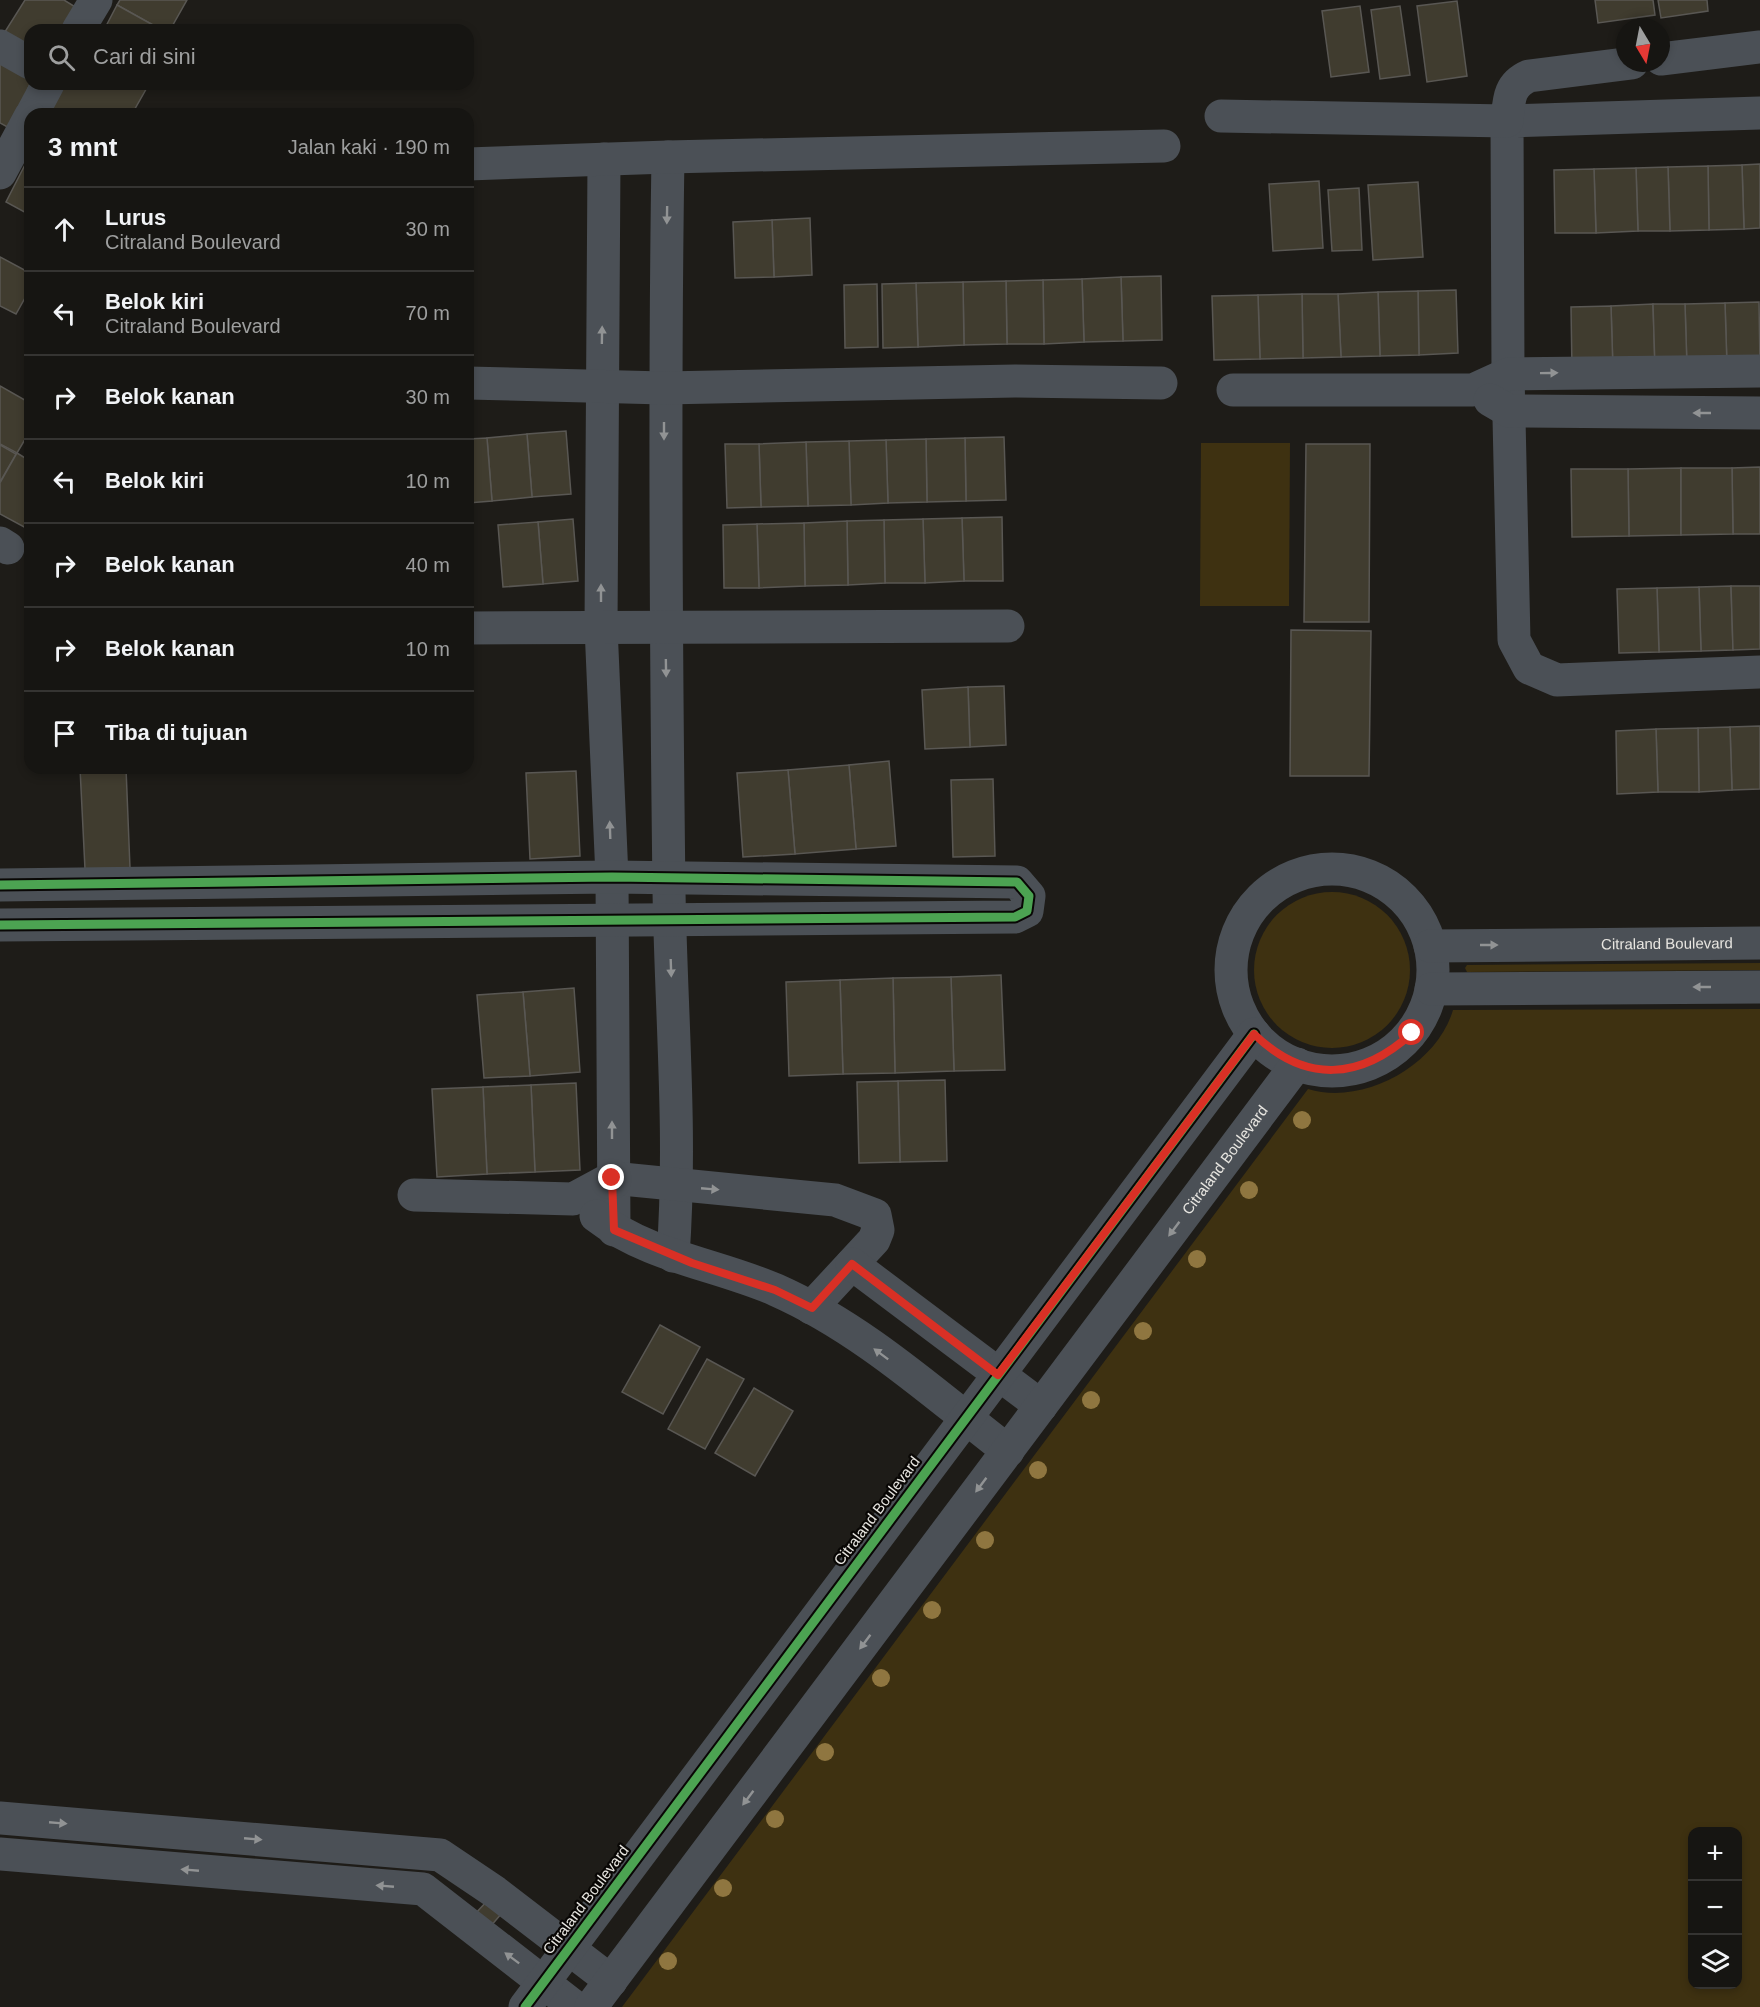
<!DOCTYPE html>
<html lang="id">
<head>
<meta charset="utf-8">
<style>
  :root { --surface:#161512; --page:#1f1e1b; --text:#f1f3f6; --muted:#9e9f9f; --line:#353432 }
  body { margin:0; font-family:Arial,sans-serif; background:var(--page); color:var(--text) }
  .controls { position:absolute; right:18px; bottom:18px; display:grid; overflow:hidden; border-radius:12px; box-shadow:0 3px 9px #0003 }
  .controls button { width:54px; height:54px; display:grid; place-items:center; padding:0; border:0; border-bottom:2px solid var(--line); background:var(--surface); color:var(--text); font:30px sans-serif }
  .compass { position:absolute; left:1616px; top:18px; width:54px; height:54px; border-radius:50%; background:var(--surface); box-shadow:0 3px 9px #0003; rotate:170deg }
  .stop { position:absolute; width:18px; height:18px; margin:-14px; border:4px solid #d93025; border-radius:50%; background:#fff }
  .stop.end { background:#d93025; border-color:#fff; box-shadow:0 2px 6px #0008 }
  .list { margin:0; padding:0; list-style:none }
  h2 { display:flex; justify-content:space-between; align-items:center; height:78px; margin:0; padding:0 24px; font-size:26px }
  h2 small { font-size:20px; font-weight:400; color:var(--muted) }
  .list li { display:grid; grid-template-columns:39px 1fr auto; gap:18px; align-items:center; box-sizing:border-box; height:84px; padding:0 24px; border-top:2px solid var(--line) }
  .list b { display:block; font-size:22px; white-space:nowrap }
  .list p { margin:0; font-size:20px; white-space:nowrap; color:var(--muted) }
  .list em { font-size:20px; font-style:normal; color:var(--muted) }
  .icon { flex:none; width:33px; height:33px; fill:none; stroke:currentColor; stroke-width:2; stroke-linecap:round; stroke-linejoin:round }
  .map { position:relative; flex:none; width:1760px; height:2007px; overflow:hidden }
  .search { position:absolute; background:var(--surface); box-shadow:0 3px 9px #0003; left:24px; top:24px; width:450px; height:66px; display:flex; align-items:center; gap:15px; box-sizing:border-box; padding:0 21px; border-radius:18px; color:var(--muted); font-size:22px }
  .panel { position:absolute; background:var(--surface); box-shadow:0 3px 9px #0003; left:24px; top:108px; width:450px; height:666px; border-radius:18px }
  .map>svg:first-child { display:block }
</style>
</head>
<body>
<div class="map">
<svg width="1760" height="2007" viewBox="0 0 1760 2007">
  <rect width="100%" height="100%" fill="#1e1c18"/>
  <!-- green -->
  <g fill="#3e3111" fill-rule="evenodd">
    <polygon points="1201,443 1290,443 1289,606 1200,606"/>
    <circle cx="1332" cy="970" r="78"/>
    <polygon points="1760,963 1760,970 1467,972 1465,968 1467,965"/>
    <path d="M1760 1009V2007H622L1308 1089C1364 1106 1437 1065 1453 1010ZM1692 1832H1738V1984H1692Z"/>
  </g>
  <!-- building -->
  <g fill="#403c2f" stroke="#595753" stroke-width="1.5">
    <polygon points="25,0 64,0 77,8 63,30 30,30 30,56 1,38"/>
    <polygon points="120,0 187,0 170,30 162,30 117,5"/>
    <polygon points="1595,0 1653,0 1655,15 1598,23"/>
    <polygon points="1658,0 1707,0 1708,11 1661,18"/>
    <polygon points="1457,1 1467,76 1427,82 1417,6"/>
    <polygon points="117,5 162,30 104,30"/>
    <polygon points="1360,6 1369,72 1331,77 1322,11"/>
    <polygon points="1400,6 1410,75 1380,79 1371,10"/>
    <polygon points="0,61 30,76 30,84 11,129 0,123"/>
    <polygon points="65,84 149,84 132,114 49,114"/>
    <polygon points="30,155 30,215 6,202"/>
    <polygon points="1760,164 1760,228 1744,229 1742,165"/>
    <polygon points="1742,165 1744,229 1709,230 1708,166"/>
    <polygon points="1708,166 1709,230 1670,231 1668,167"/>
    <polygon points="1668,167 1670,231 1638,231 1636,168"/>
    <polygon points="1636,168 1638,231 1596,233 1594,169"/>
    <polygon points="1594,169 1596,233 1555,233 1554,170"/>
    <polygon points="1319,181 1323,248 1273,251 1269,184"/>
    <polygon points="1418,182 1423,257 1373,260 1368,185"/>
    <polygon points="1359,188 1362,250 1332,251 1328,190"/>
    <polygon points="810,218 812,275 774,277 772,220"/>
    <polygon points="772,220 774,277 735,278 733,222"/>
    <polygon points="0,257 30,273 30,289 16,314 0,306"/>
    <polygon points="1161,276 1162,340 1123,341 1121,277"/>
    <polygon points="1121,277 1123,341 1084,342 1082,279"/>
    <polygon points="1082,279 1084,342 1044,344 1043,280"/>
    <polygon points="1043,280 1044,344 1007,344 1006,281"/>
    <polygon points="1006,281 1007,344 964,345 963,282"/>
    <polygon points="963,282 964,345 918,347 916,283"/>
    <polygon points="916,283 918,347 883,348 882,284"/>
    <polygon points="877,284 878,347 845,348 844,285"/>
    <polygon points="1456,290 1458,353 1419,355 1418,291"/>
    <polygon points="1418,291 1419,355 1380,356 1378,292"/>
    <polygon points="1378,292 1380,356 1341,357 1338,294"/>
    <polygon points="1302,294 1338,294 1341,357 1303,358"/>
    <polygon points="1302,294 1303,358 1260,359 1258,295"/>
    <polygon points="1258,295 1260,359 1214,360 1212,296"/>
    <polygon points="1759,302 1760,365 1727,366 1725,303"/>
    <polygon points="1725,303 1727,366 1687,367 1685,304"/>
    <polygon points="1653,304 1655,368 1613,370 1611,306"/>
    <polygon points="1653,304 1685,304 1687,367 1655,368"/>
    <polygon points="1611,306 1613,370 1572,370 1571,307"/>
    <polygon points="0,386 30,403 30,431 17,453 0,444"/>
    <polygon points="566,431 571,494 532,497 527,434"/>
    <polygon points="527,434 532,497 492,501 487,438"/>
    <polygon points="1004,437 1006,500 966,501 965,438"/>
    <polygon points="487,438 492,501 468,503 468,439"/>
    <polygon points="965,438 966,501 927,502 926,439"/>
    <polygon points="926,439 927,502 888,503 886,440"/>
    <polygon points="886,440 888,503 851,505 849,441"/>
    <polygon points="849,441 851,505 808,506 806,442"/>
    <polygon points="806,442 808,506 761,507 759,444"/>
    <polygon points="725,444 759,444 761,507 727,508"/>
    <polygon points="1306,444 1370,444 1369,622 1304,622"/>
    <polygon points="0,445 16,454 0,482"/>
    <polygon points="17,453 30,461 30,521 26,528 0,514 0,483"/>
    <polygon points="1760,467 1760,534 1733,534 1732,468"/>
    <polygon points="1681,468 1681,535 1629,536 1628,469"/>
    <polygon points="1681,468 1732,468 1733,534 1681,535"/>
    <polygon points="1571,469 1628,469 1629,536 1572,537"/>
    <polygon points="1002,517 1003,581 964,581 962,518"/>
    <polygon points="962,518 964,581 925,583 923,519"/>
    <polygon points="573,519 578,581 543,584 538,522"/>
    <polygon points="923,519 925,583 885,583 884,520"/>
    <polygon points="884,520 885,583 848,585 847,521"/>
    <polygon points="847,521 848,585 805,586 804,523"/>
    <polygon points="538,522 543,584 503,587 498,525"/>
    <polygon points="804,523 805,586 759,588 757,524"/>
    <polygon points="757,524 759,588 724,588 723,525"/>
    <polygon points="1731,586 1733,650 1701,651 1699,587"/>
    <polygon points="1731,586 1760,586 1760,649 1733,650"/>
    <polygon points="1699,587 1701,651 1659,652 1657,588"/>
    <polygon points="1657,588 1659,652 1619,653 1617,589"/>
    <polygon points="1291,630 1371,631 1369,776 1290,776"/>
    <polygon points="1004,686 1006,745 970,747 968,687"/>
    <polygon points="968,687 970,747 925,749 922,690"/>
    <polygon points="1760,726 1760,789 1732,790 1730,727"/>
    <polygon points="1730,727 1732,790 1699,792 1698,728"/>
    <polygon points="1698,728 1699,792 1658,792 1656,729"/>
    <polygon points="1656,729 1658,792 1617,794 1616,731"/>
    <polygon points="889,761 896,846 856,849 849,765"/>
    <polygon points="849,765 856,849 795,854 788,770"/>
    <polygon points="80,768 126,768 130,868 85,869"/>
    <polygon points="788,770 795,854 743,857 737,773"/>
    <polygon points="576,771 580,856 530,859 526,773"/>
    <polygon points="993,779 995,856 953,857 951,780"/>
    <polygon points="1001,975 1005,1070 954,1071 951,977"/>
    <polygon points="951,977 954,1071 895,1073 893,978"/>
    <polygon points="893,978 895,1073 843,1074 840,980"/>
    <polygon points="840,980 843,1074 789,1076 786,982"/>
    <polygon points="574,988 580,1072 530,1076 523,992"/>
    <polygon points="523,992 530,1076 484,1078 477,995"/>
    <polygon points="945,1080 947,1161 900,1162 898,1081"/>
    <polygon points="898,1081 900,1162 859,1163 857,1082"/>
    <polygon points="576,1083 580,1170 535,1172 531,1085"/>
    <polygon points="531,1085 535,1172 487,1174 483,1087"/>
    <polygon points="483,1087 487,1174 437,1177 432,1089"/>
    <polygon points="660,1325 700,1347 663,1414 622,1392"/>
    <polygon points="707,1359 744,1379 705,1449 668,1429"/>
    <polygon points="754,1388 793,1411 755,1476 715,1453"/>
    <polygon points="488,1900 502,1913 490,1927 475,1914"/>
  </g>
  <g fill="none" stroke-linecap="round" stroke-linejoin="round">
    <!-- minor -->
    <g stroke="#4b5056" stroke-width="33">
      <polyline points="78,30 96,0"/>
      <polyline points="0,46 30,63"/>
      <polyline points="1661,59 1760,47"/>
      <polyline points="1760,113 1507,121 1508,374 1514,640 1529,668 1557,680 1760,672"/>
      <polyline points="32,114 48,84"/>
      <path d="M1221 116 1507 121C1509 101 1508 85 1529 76L1632 63"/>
      <path d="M668 157C664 402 666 646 669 891 671 1013 682 1134 673 1256"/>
      <polyline points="604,159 601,627 612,877 614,1230"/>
      <polyline points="468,164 668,157 1164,146"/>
      <polyline points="0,173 30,117"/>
      <polyline points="468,383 664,388 1015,381 1161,383"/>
      <polyline points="1233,390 1473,390 1508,374 1760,371"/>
      <polyline points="1490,400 1509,411 1760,413"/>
      <polyline points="0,543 8,548"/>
      <polyline points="468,628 1008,626"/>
      <circle cx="1332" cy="970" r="101"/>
      <polyline points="0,885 612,877 1017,882 1029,896 1027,911 1015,917 0,925"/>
      <path id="s1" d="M1430 946 1760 943"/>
      <polyline points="1431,989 1760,987"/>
      <polyline points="414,1195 573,1199 612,1178 835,1200 875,1215 878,1230 874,1240 811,1308"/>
      <path d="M596 1216C649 1257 716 1264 776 1290 862 1328 934 1394 1008 1451"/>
      <polyline points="852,1264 1041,1406"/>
      <polyline points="0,1818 440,1855 495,1892 611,1981"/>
      <polyline points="0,1854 423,1889 575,2007"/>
      <polyline points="525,2007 1254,1034"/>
      <path id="s2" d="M591 2007 1297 1064"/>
    </g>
    <defs>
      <g id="cycleway">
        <polyline points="0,885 612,877 1017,882 1029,896 1027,911 1015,917 0,925"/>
        <polyline points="525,2007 1254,1034"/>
      </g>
    </defs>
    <!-- cycleway casing -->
    <use href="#cycleway" stroke="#090705" stroke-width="13"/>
    <!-- cycleway -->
    <use href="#cycleway" stroke="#4ca352" stroke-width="9"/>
  </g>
  <!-- trees -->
  <g fill="#8f7640">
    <circle cx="1302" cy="1120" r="9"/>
    <circle cx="1249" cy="1190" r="9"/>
    <circle cx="1197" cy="1259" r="9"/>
    <circle cx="1143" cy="1331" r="9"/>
    <circle cx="1091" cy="1400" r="9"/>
    <circle cx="1038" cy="1470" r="9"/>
    <circle cx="985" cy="1540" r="9"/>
    <circle cx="932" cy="1610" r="9"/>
    <circle cx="881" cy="1678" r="9"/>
    <circle cx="825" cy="1752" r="9"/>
    <circle cx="775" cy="1819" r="9"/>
    <circle cx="723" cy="1888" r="9"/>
    <circle cx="668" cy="1961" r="9"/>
  </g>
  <!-- one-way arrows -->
  <defs><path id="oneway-solid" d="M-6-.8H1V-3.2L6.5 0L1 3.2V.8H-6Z" transform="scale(1.5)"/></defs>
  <g fill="#919394">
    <use href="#oneway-solid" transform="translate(667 215) rotate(91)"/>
    <use href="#oneway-solid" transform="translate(602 335) rotate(-89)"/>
    <use href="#oneway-solid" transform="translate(1549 373) rotate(-1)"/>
    <use href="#oneway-solid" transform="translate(1702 413) rotate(-180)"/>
    <use href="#oneway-solid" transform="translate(664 431) rotate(90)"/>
    <use href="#oneway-solid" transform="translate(601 593) rotate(-90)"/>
    <use href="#oneway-solid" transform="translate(666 668) rotate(89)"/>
    <use href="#oneway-solid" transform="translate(610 830) rotate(-92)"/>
    <use href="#oneway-solid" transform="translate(1489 945)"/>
    <use href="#oneway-solid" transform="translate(671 968) rotate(88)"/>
    <use href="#oneway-solid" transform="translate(1702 987) rotate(180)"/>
    <use href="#oneway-solid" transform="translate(612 1130) rotate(-90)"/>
    <use href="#oneway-solid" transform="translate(710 1189) rotate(5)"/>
    <use href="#oneway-solid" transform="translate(1174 1229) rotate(127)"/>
    <use href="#oneway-solid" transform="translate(881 1354) rotate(-143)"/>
    <use href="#oneway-solid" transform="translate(981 1485) rotate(127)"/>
    <use href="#oneway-solid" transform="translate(865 1642) rotate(127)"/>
    <use href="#oneway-solid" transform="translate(748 1798) rotate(127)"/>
    <use href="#oneway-solid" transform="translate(58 1823) rotate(5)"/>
    <use href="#oneway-solid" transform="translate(253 1839) rotate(5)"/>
    <use href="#oneway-solid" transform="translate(190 1870) rotate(-175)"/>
    <use href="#oneway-solid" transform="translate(385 1886) rotate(-175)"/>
    <use href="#oneway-solid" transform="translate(512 1958) rotate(-143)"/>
  </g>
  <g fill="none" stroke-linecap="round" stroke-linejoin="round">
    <!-- route -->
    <path stroke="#d93025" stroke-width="8" d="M612 1178 614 1230 692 1263 775 1290 812 1308 852 1264 998 1375 1254 1034C1305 1084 1361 1080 1412 1033"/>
  </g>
  <g text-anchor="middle" stroke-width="4.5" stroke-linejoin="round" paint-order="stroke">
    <!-- street labels -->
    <g font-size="15" fill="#e7e5e0" stroke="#090705">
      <text dy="5" stroke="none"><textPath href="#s1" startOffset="237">Citraland Boulevard</textPath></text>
      <text dy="5" stroke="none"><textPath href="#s2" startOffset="1058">Citraland Boulevard</textPath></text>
      <text transform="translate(877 1511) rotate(-53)" y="5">Citraland Boulevard</text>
      <text transform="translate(586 1900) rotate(-53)" y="5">Citraland Boulevard</text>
    </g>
  </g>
</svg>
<div class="controls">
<button>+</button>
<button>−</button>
<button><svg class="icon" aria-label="layers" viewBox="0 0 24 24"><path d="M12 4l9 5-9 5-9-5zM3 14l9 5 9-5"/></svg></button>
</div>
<svg class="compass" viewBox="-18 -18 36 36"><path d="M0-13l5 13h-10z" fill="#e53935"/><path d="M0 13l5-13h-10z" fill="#9e9f9f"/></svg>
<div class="stop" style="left:1412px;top:1033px"></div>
<div class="stop end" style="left:612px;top:1178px"></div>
<div class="search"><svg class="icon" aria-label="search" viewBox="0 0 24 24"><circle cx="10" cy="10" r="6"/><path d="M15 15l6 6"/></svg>Cari di sini</div>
<section class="panel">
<h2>3 mnt<small>Jalan kaki · 190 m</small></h2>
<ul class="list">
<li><svg class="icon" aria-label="ahead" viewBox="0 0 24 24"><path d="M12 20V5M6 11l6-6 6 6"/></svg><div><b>Lurus</b><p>Citraland Boulevard</p></div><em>30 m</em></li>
<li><svg class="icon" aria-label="left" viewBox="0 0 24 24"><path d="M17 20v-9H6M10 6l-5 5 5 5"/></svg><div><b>Belok kiri</b><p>Citraland Boulevard</p></div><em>70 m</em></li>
<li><svg class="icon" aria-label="right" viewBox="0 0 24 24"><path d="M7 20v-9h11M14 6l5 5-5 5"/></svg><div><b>Belok kanan</b></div><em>30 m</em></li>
<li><svg class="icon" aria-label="left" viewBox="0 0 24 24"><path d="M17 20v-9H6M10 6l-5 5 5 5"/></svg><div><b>Belok kiri</b></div><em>10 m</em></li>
<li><svg class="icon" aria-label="right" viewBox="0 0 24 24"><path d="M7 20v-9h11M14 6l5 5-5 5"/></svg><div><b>Belok kanan</b></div><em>40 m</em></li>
<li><svg class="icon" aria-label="right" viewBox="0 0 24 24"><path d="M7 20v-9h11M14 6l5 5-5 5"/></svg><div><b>Belok kanan</b></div><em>10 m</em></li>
<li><svg class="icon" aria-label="arrive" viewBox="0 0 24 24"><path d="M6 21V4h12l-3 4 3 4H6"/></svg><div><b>Tiba di tujuan</b></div></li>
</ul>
</section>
</div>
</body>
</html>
